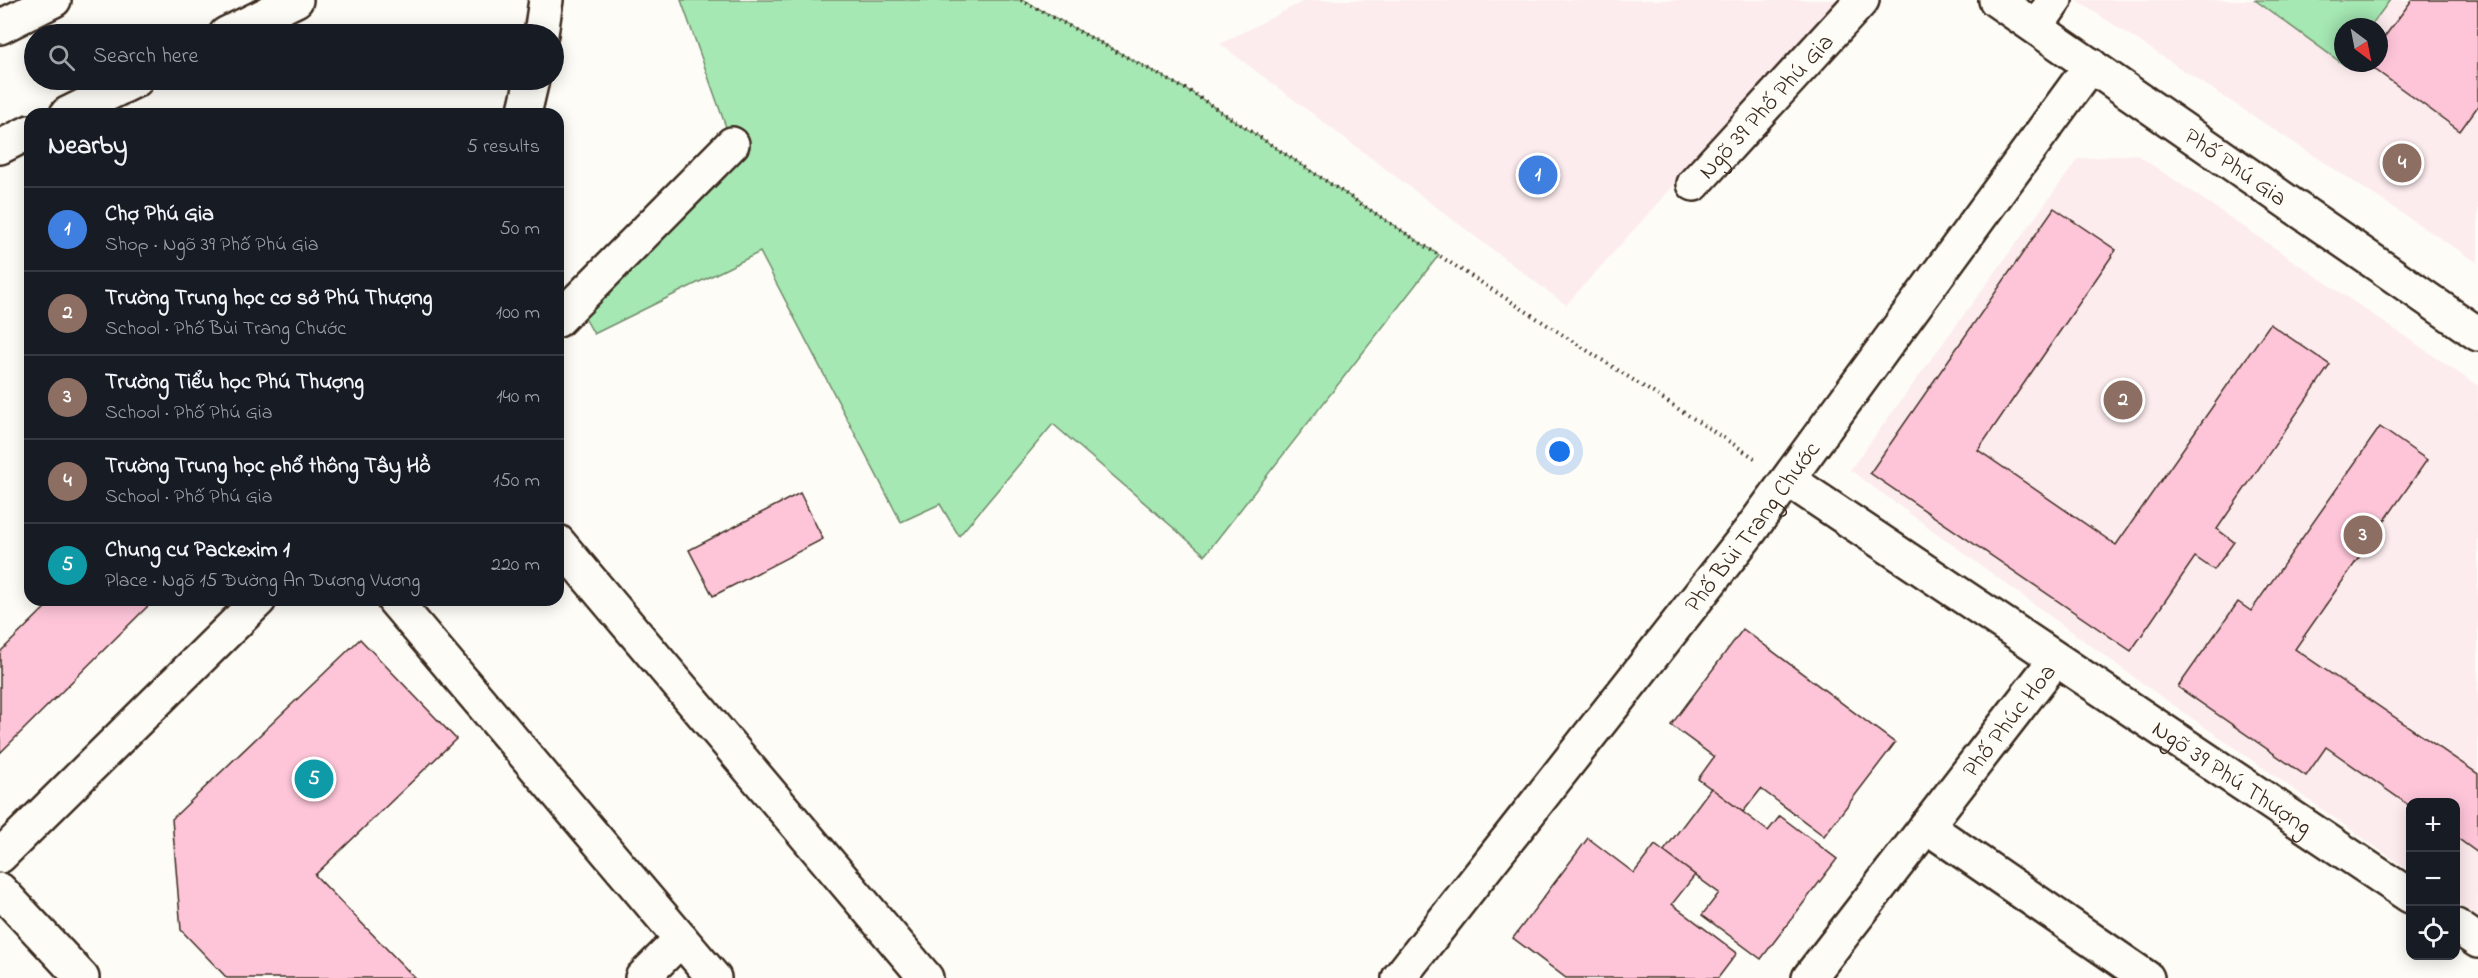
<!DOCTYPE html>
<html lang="en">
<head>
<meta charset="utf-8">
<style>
  :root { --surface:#171b24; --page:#20242c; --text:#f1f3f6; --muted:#9ea1a6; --line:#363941; --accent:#2563eb }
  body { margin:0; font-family:"Indie Flower",sans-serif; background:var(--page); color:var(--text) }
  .controls { position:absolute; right:18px; bottom:18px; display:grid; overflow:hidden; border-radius:12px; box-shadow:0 3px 15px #0003 }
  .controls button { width:54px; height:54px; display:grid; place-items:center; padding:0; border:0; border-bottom:2px solid var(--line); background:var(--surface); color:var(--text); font:30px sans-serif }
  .compass { position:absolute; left:2334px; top:18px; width:54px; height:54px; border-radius:50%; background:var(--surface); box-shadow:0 3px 15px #0003; rotate:148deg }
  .you { position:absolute; left:1560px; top:452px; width:21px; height:21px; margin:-15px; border:4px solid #fff; border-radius:50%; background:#1a73e8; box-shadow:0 0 0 9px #1a73e833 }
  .badge { display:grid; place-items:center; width:39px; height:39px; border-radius:50%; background:var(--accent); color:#fff; font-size:20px; font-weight:700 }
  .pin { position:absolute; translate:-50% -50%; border:3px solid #fff; box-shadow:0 2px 6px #0006 }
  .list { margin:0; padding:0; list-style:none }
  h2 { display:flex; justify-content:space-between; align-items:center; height:78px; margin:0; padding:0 24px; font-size:26px }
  h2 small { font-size:20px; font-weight:400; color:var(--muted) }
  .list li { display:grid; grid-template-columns:39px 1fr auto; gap:18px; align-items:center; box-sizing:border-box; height:84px; padding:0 24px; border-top:2px solid var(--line) }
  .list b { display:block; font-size:22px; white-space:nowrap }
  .list p { margin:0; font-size:20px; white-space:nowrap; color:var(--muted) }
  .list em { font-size:20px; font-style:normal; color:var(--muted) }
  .icon { flex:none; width:33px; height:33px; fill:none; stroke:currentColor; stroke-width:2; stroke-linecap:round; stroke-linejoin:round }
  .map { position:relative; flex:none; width:2478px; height:978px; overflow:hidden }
  .search { position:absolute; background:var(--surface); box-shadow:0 3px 15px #0003; left:24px; top:24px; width:540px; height:66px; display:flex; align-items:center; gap:15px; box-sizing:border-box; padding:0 21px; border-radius:33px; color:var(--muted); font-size:22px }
  .panel { position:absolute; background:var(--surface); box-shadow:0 3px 15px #0003; left:24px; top:108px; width:540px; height:498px; border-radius:18px }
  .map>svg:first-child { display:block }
</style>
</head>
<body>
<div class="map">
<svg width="2478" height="978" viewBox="0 0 2478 978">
  <rect width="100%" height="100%" fill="#fdfcf7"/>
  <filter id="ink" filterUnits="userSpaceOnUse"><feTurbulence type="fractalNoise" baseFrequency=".0167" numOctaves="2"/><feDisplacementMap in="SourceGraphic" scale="12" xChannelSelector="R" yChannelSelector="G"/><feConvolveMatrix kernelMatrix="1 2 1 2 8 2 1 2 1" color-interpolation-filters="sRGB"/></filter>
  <g filter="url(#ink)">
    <!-- built -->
    <g fill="#fdecee" fill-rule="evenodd">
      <polygon points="1306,0 1841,0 1566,305 1220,44"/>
      <path d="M2076 0H2478V264V263ZM2343 27H2379V63H2343Z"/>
      <polygon points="2136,154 2478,386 2478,918 2456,902 2456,802 2410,802 2410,871 2142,683 1850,470 2078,159"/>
    </g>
    <!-- green -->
    <g fill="#a5e8b3" stroke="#708968" stroke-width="1.5">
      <polygon points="681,0 1023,0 1191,92 1439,255 1205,555 1053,424 959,536 940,504 901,522 760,252 594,334 576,302 732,144"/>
      <polygon points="2255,0 2390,0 2370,27 2343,27 2343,64"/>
    </g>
    <!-- building -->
    <g fill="#fec5d9" stroke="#3b2a1e" stroke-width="1.5">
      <polygon points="2412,0 2478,0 2478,106 2460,131 2366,63 2379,63 2379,44"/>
      <polygon points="2054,208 2116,250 1978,450 2116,545 2270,324 2330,365 2217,529 2234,542 2214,570 2195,557 2131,651 1870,473"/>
      <polygon points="2380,427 2427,460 2295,649 2478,774 2478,853 2456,837 2456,802 2410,802 2410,806 2326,747 2306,776 2178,687 2238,602 2251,611"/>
      <polygon points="800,493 823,539 713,596 689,550"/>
      <polygon points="53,600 154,600 0,753 0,652"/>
      <polygon points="1743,629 1895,743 1824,836 1761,789 1743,812 1698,779 1714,757 1671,725"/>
      <polygon points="360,639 456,739 315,875 415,978 227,978 181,930 172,819"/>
      <polygon points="1711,788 1768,831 1780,816 1837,859 1761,959 1702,915 1719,893 1663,852"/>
      <polygon points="1588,838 1634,873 1655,845 1695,875 1672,904 1737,953 1718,978 1566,978 1513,938"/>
    </g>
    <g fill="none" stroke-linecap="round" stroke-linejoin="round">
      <defs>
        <g id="minor">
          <path id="s1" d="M1996 0 2478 334"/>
          <polyline points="0,27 54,0"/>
          <polyline points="2036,27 2055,0"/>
          <polyline points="226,34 296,0"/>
          <polyline points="541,34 546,0"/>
          <polyline points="67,114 136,80"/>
          <polyline points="524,114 532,80"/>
          <polyline points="0,147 30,132"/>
          <path id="s2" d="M1694 184 1862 0"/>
          <polyline points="558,320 732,144"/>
          <path id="s3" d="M1789 480 2410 896"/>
          <polyline points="558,542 926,978"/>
          <polyline points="394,600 714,978"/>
          <polyline points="1926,826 2147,978"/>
          <polyline points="0,856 259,600"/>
          <polyline points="0,890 82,978"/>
          <polyline points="2456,926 2478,941"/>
          <polyline points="642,978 681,939"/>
          <path id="s4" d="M1399 978 1750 531 2091 65"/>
          <path id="s5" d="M1809 978 2055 660"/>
        </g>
      </defs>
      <!-- minor casing -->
      <use href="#minor" stroke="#3b2a1e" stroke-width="38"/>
      <!-- path -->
      <polyline stroke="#3b2a1e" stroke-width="4" stroke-dasharray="1.5 4.5" stroke-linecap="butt" points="1021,0 1191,92 1446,260 1758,460"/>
      <!-- minor -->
      <use href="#minor" stroke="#fdfcf7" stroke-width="33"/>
    </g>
  </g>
  <g text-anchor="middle" stroke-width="4.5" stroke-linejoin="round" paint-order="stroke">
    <!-- street labels -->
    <g font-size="24" fill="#3b2a1e" stroke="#fdfcf7">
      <text dy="8" stroke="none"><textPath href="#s2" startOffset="106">Ngõ 39 Phố Phú Gia</textPath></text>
      <text dy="8" stroke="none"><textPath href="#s1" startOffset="292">Phố Phú Gia</textPath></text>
      <text dy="8" stroke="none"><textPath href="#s4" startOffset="573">Phố Bùi Trang Chước</textPath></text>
      <text dy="8" stroke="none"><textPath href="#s5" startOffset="326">Phố Phúc Hoa</textPath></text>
      <text dy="8" stroke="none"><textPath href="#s3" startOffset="534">Ngõ 39 Phú Thượng</textPath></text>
    </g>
  </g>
</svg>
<div class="controls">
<button>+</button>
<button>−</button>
<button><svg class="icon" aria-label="locate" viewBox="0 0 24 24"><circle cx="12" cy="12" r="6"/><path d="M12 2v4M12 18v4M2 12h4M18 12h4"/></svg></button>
</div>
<svg class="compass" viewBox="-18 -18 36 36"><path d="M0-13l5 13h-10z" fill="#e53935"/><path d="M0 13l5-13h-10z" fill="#9ea1a6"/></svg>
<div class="you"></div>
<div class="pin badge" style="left:1538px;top:175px;background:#3f7fe0">1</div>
<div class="pin badge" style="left:2123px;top:400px;background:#8d6e63">2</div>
<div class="pin badge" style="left:2363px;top:535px;background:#8d6e63">3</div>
<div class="pin badge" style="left:2402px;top:163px;background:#8d6e63">4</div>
<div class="pin badge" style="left:314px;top:779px;background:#0f9aa8">5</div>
<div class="search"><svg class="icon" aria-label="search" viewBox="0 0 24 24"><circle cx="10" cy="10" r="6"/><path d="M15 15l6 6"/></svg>Search here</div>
<section class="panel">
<h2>Nearby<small>5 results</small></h2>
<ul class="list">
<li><span class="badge" style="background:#3f7fe0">1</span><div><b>Chợ Phú Gia</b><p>Shop · Ngõ 39 Phố Phú Gia</p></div><em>50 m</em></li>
<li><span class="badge" style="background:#8d6e63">2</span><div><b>Trường Trung học cơ sở Phú Thượng</b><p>School · Phố Bùi Trang Chước</p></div><em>100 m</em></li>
<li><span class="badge" style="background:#8d6e63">3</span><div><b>Trường Tiểu học Phú Thượng</b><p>School · Phố Phú Gia</p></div><em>140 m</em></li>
<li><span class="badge" style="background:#8d6e63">4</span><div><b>Trường Trung học phổ thông Tây Hồ</b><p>School · Phố Phú Gia</p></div><em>150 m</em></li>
<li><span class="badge" style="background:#0f9aa8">5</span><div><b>Chung cư Packexim 1</b><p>Place · Ngõ 15 Đường An Dương Vương</p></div><em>220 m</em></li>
</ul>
</section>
</div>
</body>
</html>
